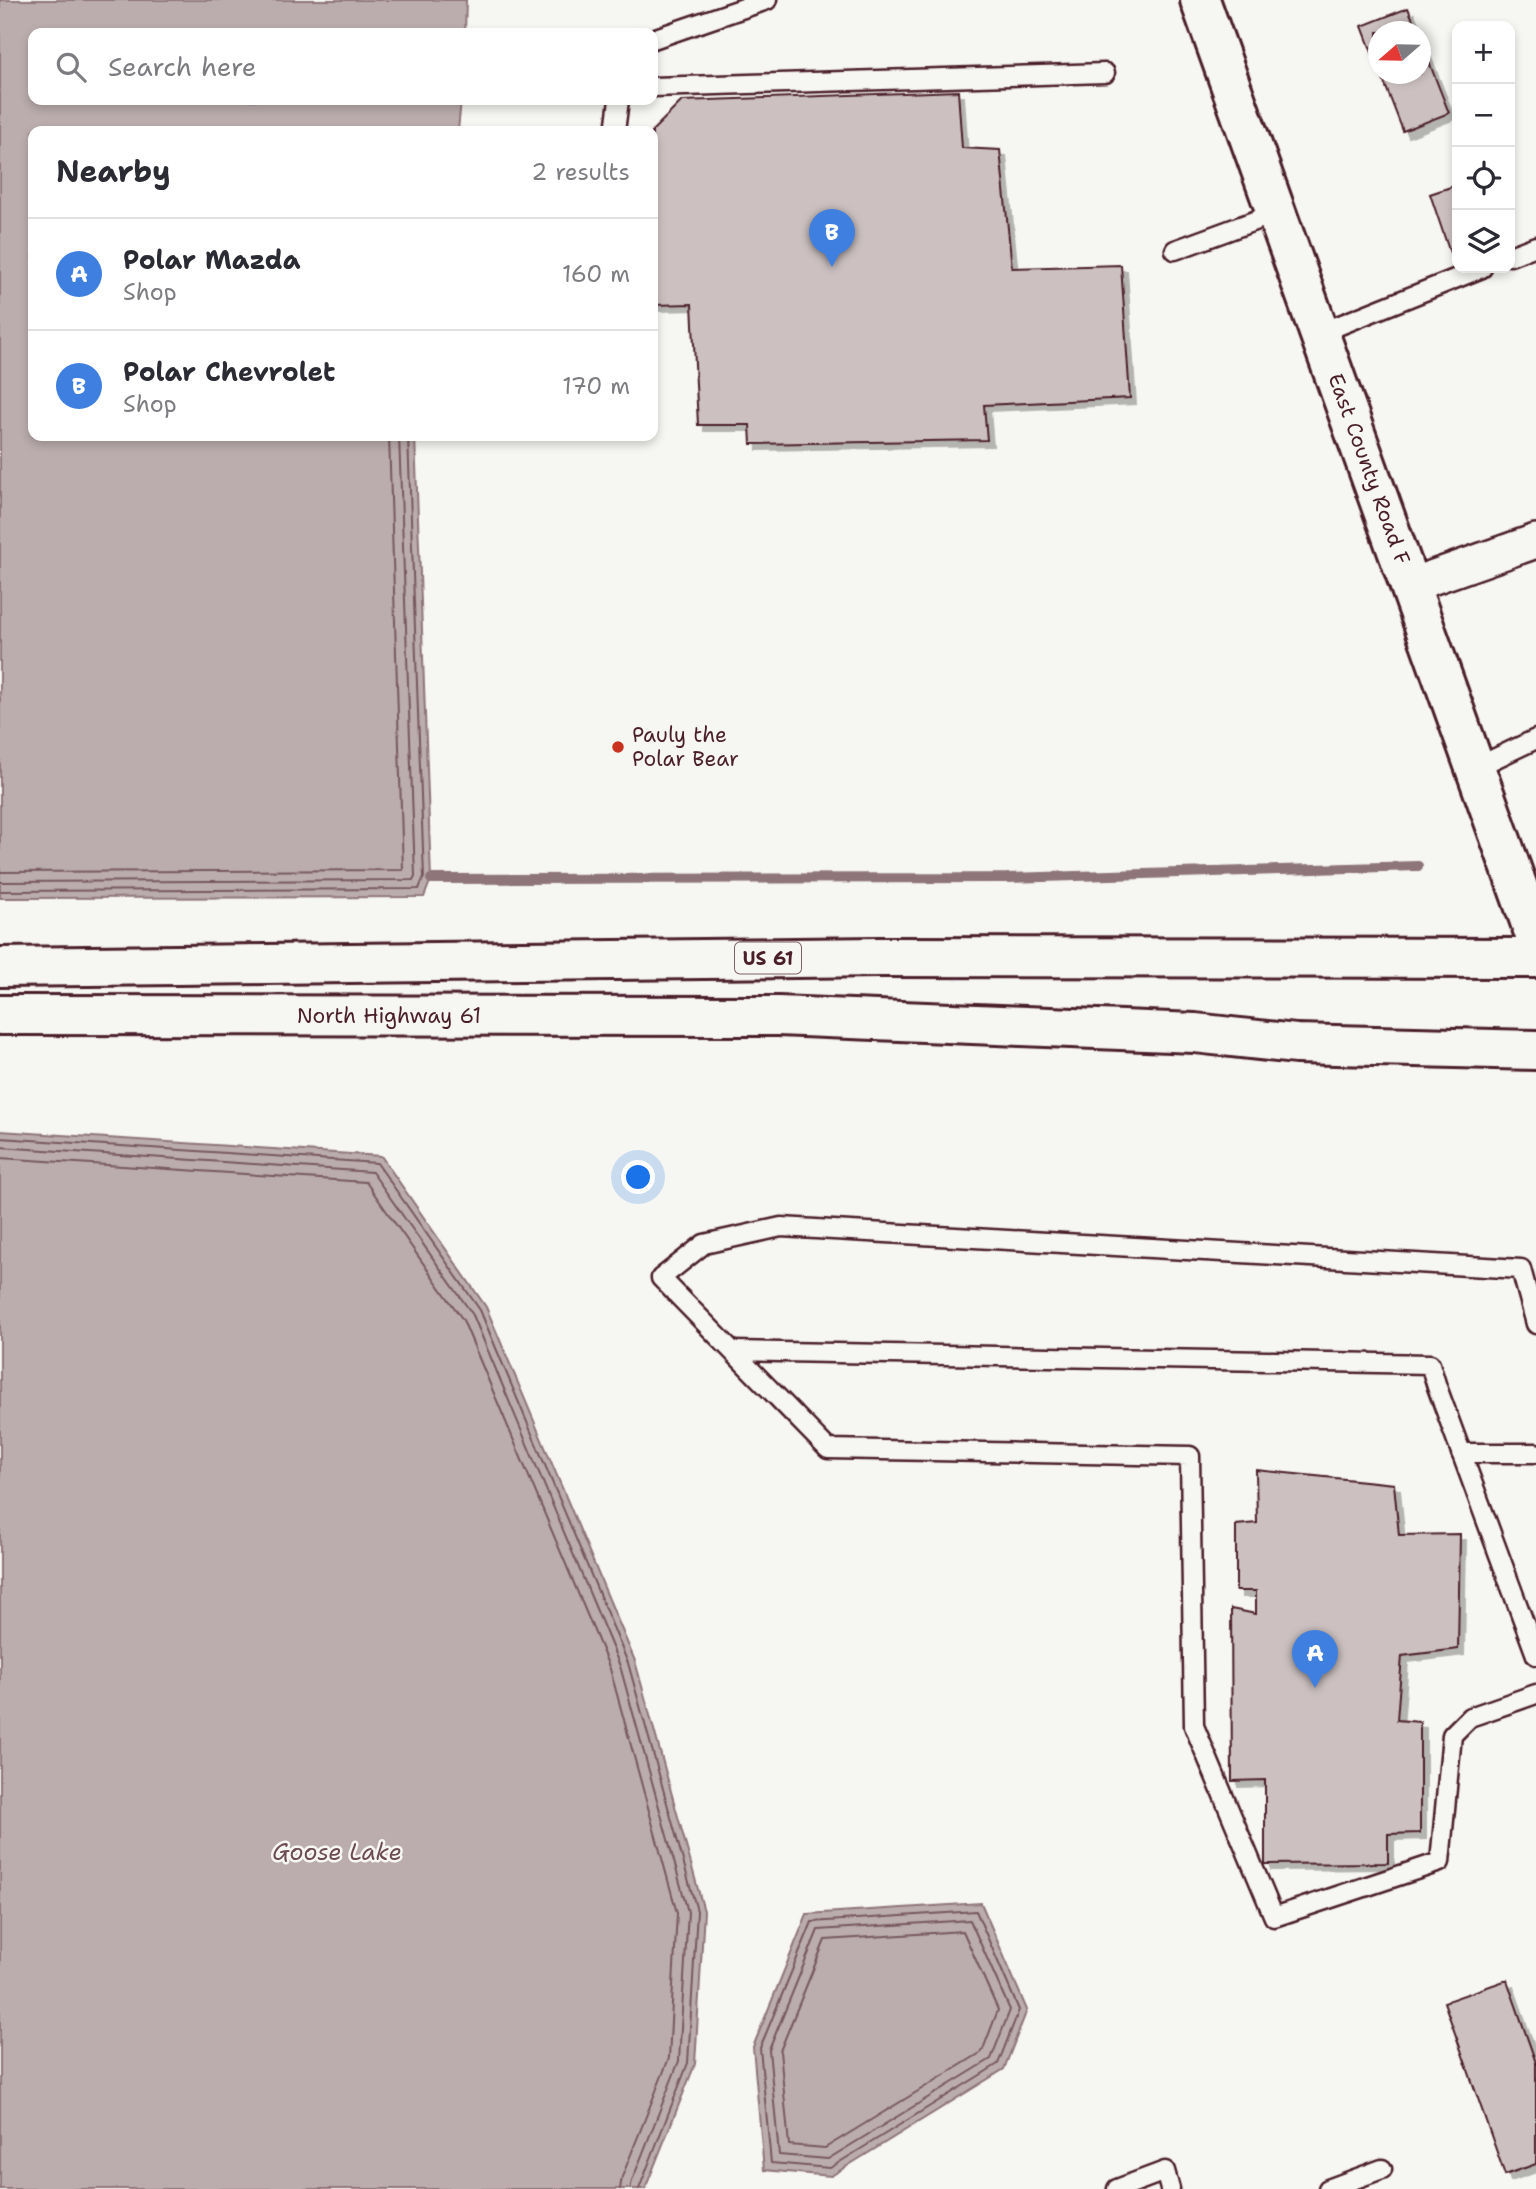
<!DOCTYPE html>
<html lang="en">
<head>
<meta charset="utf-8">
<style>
  :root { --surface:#fff; --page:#f2f2f3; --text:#2b2b33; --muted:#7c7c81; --line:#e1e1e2; --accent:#c8321e }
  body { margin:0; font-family:"Shantell Sans",sans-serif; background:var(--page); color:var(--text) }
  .controls { position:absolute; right:21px; top:21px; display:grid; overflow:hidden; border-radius:14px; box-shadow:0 4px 10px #0003 }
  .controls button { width:63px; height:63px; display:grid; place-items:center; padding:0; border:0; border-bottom:2px solid var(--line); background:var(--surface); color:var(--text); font:35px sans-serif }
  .compass { position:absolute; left:1368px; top:21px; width:63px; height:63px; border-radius:50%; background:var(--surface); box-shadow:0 4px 10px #0003; rotate:250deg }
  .you { position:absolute; left:639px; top:1178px; width:24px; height:24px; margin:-18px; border:5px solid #fff; border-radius:50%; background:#1a73e8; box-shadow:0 0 0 10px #1a73e833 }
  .badge { display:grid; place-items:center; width:46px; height:46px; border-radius:50%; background:var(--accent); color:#fff; font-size:23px; font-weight:700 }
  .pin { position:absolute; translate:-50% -58px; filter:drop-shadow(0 2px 4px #0008) }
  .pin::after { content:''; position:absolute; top:37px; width:24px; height:21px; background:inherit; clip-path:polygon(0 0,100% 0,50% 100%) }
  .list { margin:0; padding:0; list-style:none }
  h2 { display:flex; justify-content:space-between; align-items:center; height:91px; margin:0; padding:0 28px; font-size:30px }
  h2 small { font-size:23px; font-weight:400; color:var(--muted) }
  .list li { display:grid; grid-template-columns:46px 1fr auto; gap:21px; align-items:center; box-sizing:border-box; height:112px; padding:0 28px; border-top:2px solid var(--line) }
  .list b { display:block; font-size:26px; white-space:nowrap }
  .list p { margin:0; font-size:23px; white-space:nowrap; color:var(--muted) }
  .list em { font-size:23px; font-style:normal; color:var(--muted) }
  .icon { flex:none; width:38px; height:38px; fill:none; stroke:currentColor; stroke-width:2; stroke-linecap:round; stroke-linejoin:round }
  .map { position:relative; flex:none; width:1536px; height:2189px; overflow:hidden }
  .search { position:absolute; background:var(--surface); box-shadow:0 4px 10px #0003; left:28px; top:28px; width:630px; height:77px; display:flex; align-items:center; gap:18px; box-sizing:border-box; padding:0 24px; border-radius:14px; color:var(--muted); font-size:26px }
  .panel { position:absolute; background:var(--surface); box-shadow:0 4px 10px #0003; left:28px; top:126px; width:630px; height:315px; border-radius:14px }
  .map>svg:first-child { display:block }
</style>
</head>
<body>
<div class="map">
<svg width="1536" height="2189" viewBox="0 0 1536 2189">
  <defs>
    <filter id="shadow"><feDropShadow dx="6" dy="6" stdDeviation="0" flood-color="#0004"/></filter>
  </defs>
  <rect width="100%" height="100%" fill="#f6f6f2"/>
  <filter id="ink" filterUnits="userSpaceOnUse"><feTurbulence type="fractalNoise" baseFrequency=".0143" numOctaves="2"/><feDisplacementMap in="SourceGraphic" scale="14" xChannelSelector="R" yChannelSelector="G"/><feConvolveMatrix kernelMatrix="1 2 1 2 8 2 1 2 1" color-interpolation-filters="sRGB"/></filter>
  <g filter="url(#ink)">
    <!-- water -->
    <g fill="#bbadae" stroke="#8e747a" stroke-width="2">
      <polygon points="0,0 466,0 465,33 33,33 33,100 461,100 458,131 33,131 33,436 415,436 431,879 424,897 0,898"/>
      <polygon points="0,1131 381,1156 486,1307 635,1661 704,1911 695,2064 645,2189 0,2189"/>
      <polygon points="981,1903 1027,2010 1004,2069 831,2176 764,2170 753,2047 807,1914"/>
    </g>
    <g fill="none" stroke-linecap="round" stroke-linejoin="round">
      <!-- shore -->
      <g stroke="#77585f" stroke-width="2">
        <polyline points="0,872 403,870 389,436"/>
        <polyline points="0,882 413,880 415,876 399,436"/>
        <polyline points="0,891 419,889 424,877 408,436"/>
        <polyline points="0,1138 377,1163 480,1310 628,1663 697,1911 688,2063 639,2189"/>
        <polyline points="0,1147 372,1172 473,1315 620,1666 688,1912 679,2061 632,2181 630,2189"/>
        <polyline points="0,1158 366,1182 463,1320 610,1669 677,1913 669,2058 622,2177 620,2189"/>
        <polygon points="976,1911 1019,2010 998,2064 830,2168 771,2163 760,2048 812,1922"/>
        <polygon points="970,1920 1010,2010 991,2059 828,2159 779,2155 769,2050 818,1930"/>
        <polygon points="963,1931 998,2010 982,2052 825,2148 789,2145 780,2051 825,1940"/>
      </g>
      <!-- stream -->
      <polyline stroke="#8e747a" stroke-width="10" points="431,879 1007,878 1418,866"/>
    </g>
    <!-- building -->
    <g fill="#ccc1c0" stroke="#4a1f2b" stroke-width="2" filter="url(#shadow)">
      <polygon points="1408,8 1418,32 1378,32 1378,68 1362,26"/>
      <polygon points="1420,39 1449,113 1403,131 1381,74 1420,74"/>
      <polygon points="958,91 962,148 1000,150 1012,268 1121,265 1130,398 984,405 987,440 751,444 750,425 698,425 692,304 653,305 652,131 682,101"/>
      <polygon points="1457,185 1457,250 1450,253 1430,194"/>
      <polygon points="1256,1470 1394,1484 1399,1535 1460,1534 1458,1649 1402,1656 1397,1720 1420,1722 1420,1833 1388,1834 1388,1863 1265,1864 1265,1780 1232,1781 1231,1609 1256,1614 1256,1591 1236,1591 1236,1525 1257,1523"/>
      <polygon points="1507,1980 1536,2063 1536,2164 1505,2175 1444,2002"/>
    </g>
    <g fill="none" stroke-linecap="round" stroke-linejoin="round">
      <defs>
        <g id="service">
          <polyline points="653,39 767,0"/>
          <polyline points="653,87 1105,73"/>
          <polyline points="615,131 619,100"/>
          <polyline points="1175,250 1276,213"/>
          <polyline points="1510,256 1536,246"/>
          <polyline points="1320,333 1482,268"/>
          <polyline points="1475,768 1536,739"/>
          <polyline points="1536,1324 1521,1269 781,1227 704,1244 661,1278 828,1449 1190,1456 1194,1726 1274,1917 1440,1862 1452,1735 1470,1717 1536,1694"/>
          <polyline points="733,1351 1430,1364 1437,1387 1536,1655"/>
          <polyline points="1461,1453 1536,1453"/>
          <polyline points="1117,2189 1165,2171 1170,2189"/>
          <polyline points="1328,2189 1382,2169"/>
        </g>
        <polyline id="minor" points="1411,585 1536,541"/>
        <polyline id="tertiary" points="1200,0 1536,938"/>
        <g id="primary">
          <polyline points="0,967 880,957 1536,958"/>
          <polyline points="0,1015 778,1016 1195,1033 1296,1044 1536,1050"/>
        </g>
      </defs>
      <!-- service casing -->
      <use href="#service" stroke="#4a1f2b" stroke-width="23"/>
      <!-- minor casing -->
      <use href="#minor" stroke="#4a1f2b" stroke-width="38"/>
      <!-- tertiary casing -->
      <use href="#tertiary" stroke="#4a1f2b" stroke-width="44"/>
      <!-- primary casing -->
      <use href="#primary" stroke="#4a1f2b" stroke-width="44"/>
      <!-- service -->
      <use href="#service" stroke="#f6f6f2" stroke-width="18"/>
      <!-- minor -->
      <use href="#minor" stroke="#f6f6f2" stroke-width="33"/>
      <!-- tertiary -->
      <use href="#tertiary" stroke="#f6f6f2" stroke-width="38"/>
      <!-- primary -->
      <use href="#primary" stroke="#f6f6f2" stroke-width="38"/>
    </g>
  </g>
  <!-- markers -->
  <circle fill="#c8321e" stroke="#f6f6f2" stroke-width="2.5" cx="618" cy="747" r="7"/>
  <g text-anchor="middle" stroke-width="5" stroke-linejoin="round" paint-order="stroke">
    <!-- shield labels -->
    <rect fill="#f6f6f2" stroke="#7e6067" stroke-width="2" x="735" y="942.5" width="66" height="31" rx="5"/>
    <g font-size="19" font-weight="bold" fill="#4a1f2b">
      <text x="768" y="965">US 61</text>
    </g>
    <!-- street labels -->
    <g font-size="21" fill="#4a1f2b" stroke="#f6f6f2">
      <text transform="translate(1369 469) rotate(70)" y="7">East County Road F</text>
      <text x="389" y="1023">North Highway 61</text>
    </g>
    <!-- poi labels -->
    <g font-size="21" fill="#4a1f2b" stroke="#f6f6f2" text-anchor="start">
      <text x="632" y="742">Pauly the<tspan x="632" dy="24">Polar Bear</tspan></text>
    </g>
    <!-- water labels -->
    <g font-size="23" font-style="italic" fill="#6c4a52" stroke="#f6f6f2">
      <text x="337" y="1860">Goose Lake</text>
    </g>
  </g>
</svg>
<div class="controls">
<button>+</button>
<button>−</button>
<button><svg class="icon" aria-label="locate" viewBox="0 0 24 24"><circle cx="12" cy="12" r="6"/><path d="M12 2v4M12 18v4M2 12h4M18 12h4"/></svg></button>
<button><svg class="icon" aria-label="layers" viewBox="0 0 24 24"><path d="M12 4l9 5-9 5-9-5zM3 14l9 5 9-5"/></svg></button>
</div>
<svg class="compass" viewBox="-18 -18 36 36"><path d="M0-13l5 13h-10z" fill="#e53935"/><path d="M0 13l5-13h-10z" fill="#7c7c81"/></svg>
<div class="you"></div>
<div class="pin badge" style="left:1315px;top:1688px;background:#3f7fe0">A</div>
<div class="pin badge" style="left:832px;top:267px;background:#3f7fe0">B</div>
<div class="search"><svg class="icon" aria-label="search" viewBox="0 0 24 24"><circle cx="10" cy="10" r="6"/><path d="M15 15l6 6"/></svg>Search here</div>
<section class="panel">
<h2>Nearby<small>2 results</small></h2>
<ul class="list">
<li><span class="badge" style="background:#3f7fe0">A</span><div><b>Polar Mazda</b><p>Shop</p></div><em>160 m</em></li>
<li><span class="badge" style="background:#3f7fe0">B</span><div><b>Polar Chevrolet</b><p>Shop</p></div><em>170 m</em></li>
</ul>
</section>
</div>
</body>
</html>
